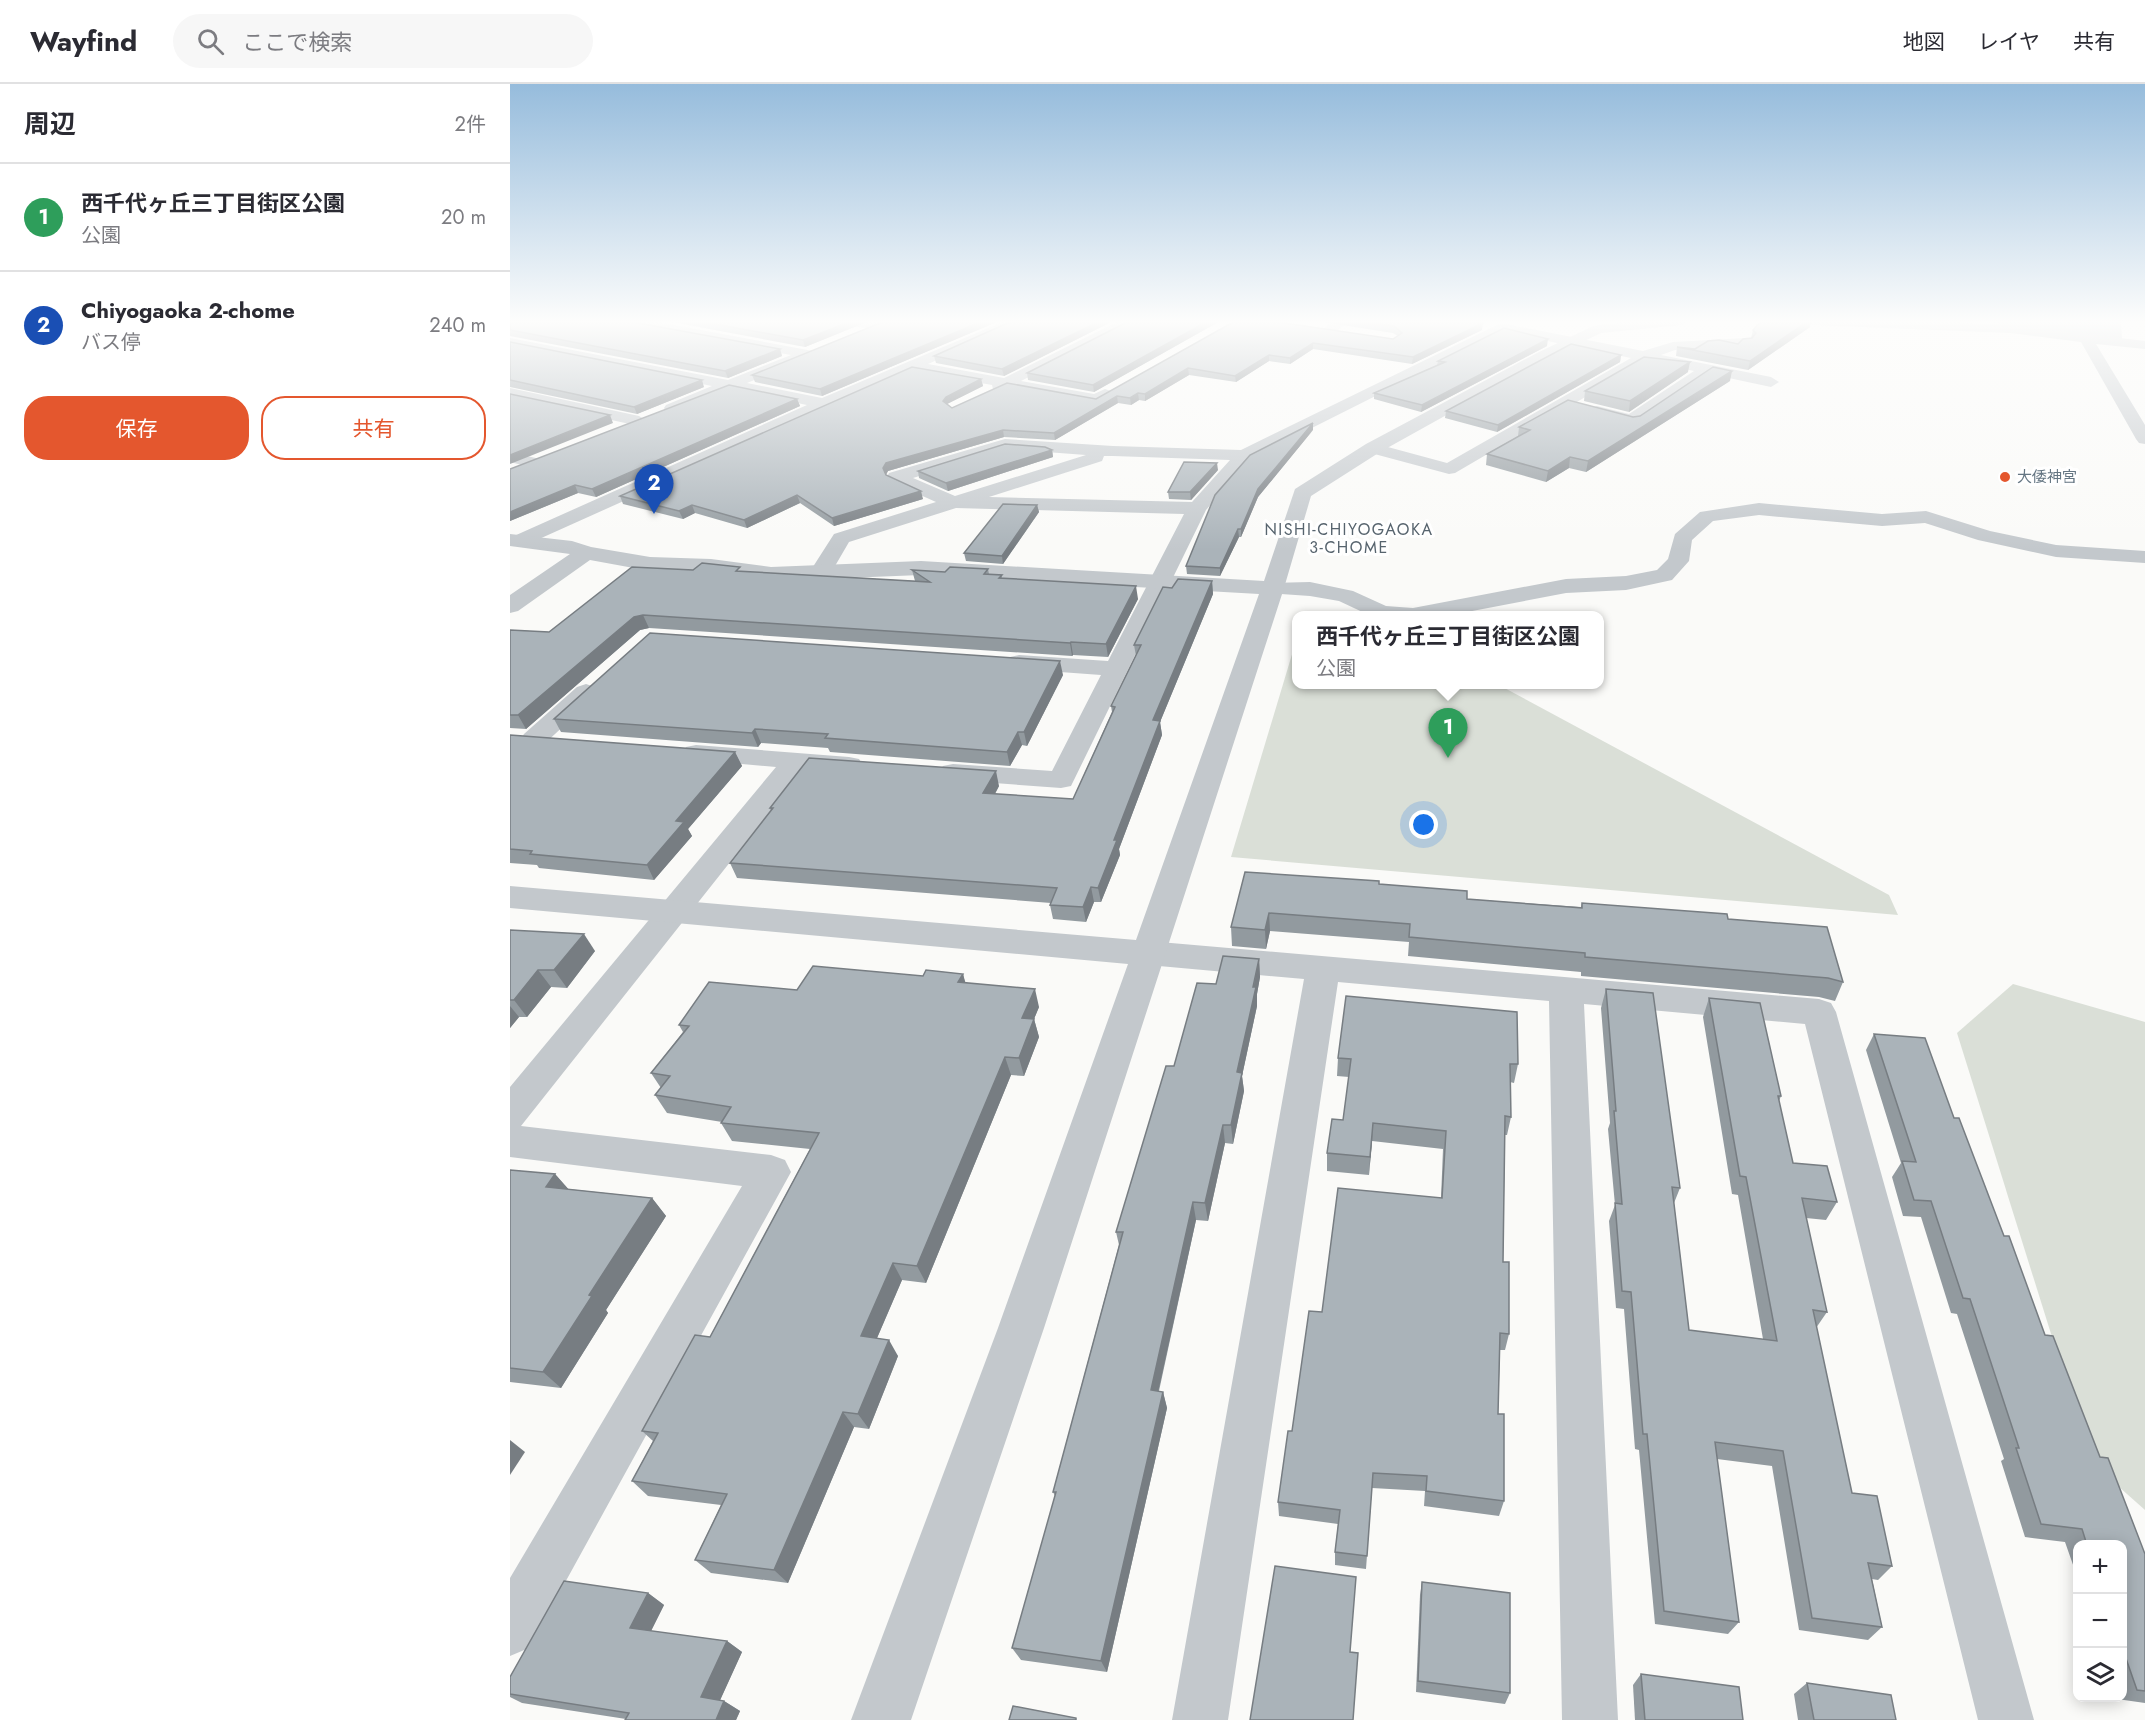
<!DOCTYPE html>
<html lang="ja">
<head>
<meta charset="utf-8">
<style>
  :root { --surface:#fff; --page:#f7f7f7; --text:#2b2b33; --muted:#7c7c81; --line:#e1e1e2; --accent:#e4572e }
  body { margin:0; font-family:Jost,"Noto Sans JP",sans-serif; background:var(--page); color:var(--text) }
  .controls { position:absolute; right:18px; bottom:18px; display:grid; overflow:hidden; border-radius:12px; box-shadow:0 3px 15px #0003 }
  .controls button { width:54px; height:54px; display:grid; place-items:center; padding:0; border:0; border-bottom:2px solid var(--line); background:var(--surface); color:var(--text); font:30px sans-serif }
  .you { position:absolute; left:914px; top:741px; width:21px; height:21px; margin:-15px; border:4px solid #fff; border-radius:50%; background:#1a73e8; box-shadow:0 0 0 9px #1a73e833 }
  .badge { display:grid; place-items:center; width:39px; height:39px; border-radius:50%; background:var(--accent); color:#fff; font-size:20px; font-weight:700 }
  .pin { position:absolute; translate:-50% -50px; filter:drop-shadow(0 2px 3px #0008) }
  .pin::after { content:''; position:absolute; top:32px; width:21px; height:18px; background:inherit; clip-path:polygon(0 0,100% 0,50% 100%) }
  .popup { position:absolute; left:782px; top:527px; width:312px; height:78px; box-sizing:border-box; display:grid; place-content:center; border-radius:12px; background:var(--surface); filter:drop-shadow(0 2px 4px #0005); font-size:20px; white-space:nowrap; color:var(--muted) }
  .popup b { font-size:22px; color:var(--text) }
  .popup::after { content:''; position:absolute; left:50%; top:100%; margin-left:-12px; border:12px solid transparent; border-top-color:var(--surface) }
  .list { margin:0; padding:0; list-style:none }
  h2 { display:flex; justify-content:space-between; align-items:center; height:78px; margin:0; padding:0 24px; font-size:26px }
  h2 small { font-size:20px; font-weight:400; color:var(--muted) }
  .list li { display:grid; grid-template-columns:39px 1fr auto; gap:18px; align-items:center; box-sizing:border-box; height:108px; padding:0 24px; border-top:2px solid var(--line) }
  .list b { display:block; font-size:22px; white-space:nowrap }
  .list p { margin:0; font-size:20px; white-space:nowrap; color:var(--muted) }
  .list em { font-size:20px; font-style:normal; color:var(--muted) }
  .actions { display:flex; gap:12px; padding:18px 24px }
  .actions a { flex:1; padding:14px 0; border:2px solid var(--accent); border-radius:24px; text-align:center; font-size:21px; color:var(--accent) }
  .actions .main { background:var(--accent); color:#fff }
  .icon { flex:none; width:33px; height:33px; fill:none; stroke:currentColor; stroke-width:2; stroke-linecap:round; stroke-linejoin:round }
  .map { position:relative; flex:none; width:1635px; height:1636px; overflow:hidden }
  header { display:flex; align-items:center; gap:36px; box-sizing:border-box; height:84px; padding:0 30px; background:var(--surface); border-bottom:2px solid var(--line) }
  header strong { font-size:28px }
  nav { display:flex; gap:33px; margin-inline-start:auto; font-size:21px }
  .search { width:420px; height:54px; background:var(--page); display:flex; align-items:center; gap:15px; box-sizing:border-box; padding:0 21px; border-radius:33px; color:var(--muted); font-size:22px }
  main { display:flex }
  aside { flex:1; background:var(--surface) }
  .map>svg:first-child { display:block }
</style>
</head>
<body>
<header>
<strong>Wayfind</strong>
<div class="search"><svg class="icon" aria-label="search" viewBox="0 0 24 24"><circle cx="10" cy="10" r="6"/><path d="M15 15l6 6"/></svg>ここで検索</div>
<nav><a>地図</a><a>レイヤ</a><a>共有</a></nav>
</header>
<main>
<aside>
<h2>周辺<small>2件</small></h2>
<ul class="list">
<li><span class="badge" style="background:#2e9e5b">1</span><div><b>西千代ヶ丘三丁目街区公園</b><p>公園</p></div><em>20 m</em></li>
<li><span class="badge" style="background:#1a4fb4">2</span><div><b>Chiyogaoka 2-chome</b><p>バス停</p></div><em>240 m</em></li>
</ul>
<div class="actions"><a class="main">保存</a><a>共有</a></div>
</aside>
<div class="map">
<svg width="1635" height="1636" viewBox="0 0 1635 1636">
  <rect width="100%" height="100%" fill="#fafaf8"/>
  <!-- green -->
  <g fill="#dadfd7">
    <polygon points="786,557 786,600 989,601 1379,811 1388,831 721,773"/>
    <polygon points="1503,900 1635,938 1635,1426 1581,1378 1447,949"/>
  </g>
  <!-- water -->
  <polygon fill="#bbc7cb" points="1478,237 1611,237 1612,255 1500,243"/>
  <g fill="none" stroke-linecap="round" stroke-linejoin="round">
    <!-- minor -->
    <g fill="#c3c8cc" fill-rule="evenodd">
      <path d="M112 237H143L303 267 305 270 303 273H289L290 275 288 278 237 299 312 314 495 237H514L418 280 494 294 609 237H627L511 297 584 310 595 305 601 307 603 310C599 316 593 318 586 320L498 304 489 307 483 305 482 301 403 287 18 460H4L1 456 4 452 297 321 221 306 162 329 156 327 154 324 156 321 202 302 0 262V254L218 296 281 271 119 241Z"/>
      <polygon points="329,237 371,239 373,242 366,246 336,241"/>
      <polygon points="823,237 839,237 824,249 814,249 812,246"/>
      <polygon points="1294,237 1410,237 1500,241 1635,257 1635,265 1586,260 1635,341 1635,360 1629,359 1626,355 1571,258 1500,249 1301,241"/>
      <path d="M991 239 1133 267 1163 258 1235 254 1242 258 1240 261 1165 266 1151 271 1261 293 1269 298 1261 303 1200 290 1128 340 1122 341 1081 330 1079 327 1081 324 1087 322 1119 330 1184 287 1137 277 945 389 939 390 857 368 854 364 857 360 863 359 937 379 1121 274 993 248 740 375 696 426 561 702 551 704 443 696 433 694 429 688 433 682 443 680 542 687 591 591 509 585 500 583 497 578 500 573 509 571 598 577 674 430 446 424 339 458 318 494 310 495 302 494 299 489 324 450 426 418 379 397 377 393 379 389 495 355 603 362 731 366ZM496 365 576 371 445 412 403 394ZM594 372H603L720 376 682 418 479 413 592 377Z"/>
      <polygon points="0,304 129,332 137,337 129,342 0,314"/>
      <polygon points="0,368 30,375 33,379 30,383 24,384 0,378"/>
      <polygon points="1249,419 1372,430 1416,427 1480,447 1546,461 1635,467 1635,479 1546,473 1468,456 1415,439 1372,442 1249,431 1203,437 1182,456 1179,477 1162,496 1116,506 1056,509 936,532 861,532 829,517 800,512 755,509 752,504 755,499 800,498 843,507 876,522 903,524 1056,495 1116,492 1147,486 1158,475 1165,450 1190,428"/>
      <polygon points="76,600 85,603 89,608 85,613 32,662 23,664 14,662 10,656 14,650 67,603"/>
      <polygon points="186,661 339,673 349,675 353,681 349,687 339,689 293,686 11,1042 261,1071 275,1076 281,1088 19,1564 0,1572 0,1494 232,1102 0,1073 0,1003 266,683 176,675 173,669 176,663"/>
      <polygon points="638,857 1309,915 1321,919 1326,928 1524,1636 1468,1636 1295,940 1074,920 1108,1636 1052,1636 1039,917 828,898 718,1636 662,1636 794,895 638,881 626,877 621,869 626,861"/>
    </g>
    <!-- tertiary -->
    <polygon fill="#c3c8cc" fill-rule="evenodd" points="1124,237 1179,237 1172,241 1091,249 1037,275 870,368 801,412 774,504 534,1244 401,1636 341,1636 488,1244 618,880 0,824 0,802 626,856 749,510 411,491 261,497 201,489 140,487 80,476 8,527 0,529 0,511 60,470 0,462 0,450 62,457 81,463 140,473 201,475 261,483 411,477 754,497 785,405 856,360 1027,269 1083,242"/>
  </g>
  <!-- wall -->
  <g fill="#929a9f">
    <polygon points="0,237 270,265 272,272 218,294 0,252"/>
    <polygon points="157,237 359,237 295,263"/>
    <polygon points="375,237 489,237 312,312 245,298 242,291"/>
    <polygon points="502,237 603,237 494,292 426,279 424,272"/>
    <polygon points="619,237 710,237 584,308 518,296 517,289"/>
    <polygon points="725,237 883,255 888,252 883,249 806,237 963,237 972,246 902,280 803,265 780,280 759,277 726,298 679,291 635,317 629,316 621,321 608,319 545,356 494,353 378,387 376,391 413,415 324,442 290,419 237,444 185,429 173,435 113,420 110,412 471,295 473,302 437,320 442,324 586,315"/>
    <polygon points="1300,243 1238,286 1166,272 1167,263 1185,265 1228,260 1241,254 1243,246"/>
    <polygon points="0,258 194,303 127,330 0,303"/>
    <polygon points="1037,262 911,328 864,315 864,309 927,281 928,277"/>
    <polygon points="1111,271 1110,278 987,348 935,334 936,327"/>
    <polygon points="1178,288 1119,328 1074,317 1075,307"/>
    <polygon points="1220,297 1076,388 1059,384 1036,398 976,381 977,370 1008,352 1009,343 1130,332"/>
    <polygon points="287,315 290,322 86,413 68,409 0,437 0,385"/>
    <polygon points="803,346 748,413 731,453 729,453 710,492 677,490 676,482"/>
    <polygon points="542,366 543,373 438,407 409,394 408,387"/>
    <polygon points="708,386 681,416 659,415 658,408"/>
    <polygon points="527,421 529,428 493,480 456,477 454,469"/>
    <polygon points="478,485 479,490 492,491 492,494 628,515 598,573 563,571 562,572 139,544 130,546 16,645 0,644 0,546 39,548 183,486 232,488 405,497 402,486 435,488"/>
    <polygon points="702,497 703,510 650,638 652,651 609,765 610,771 591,818 584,818 576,838 543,835 540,821 541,819 227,794 220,779 261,727 260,724 489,702 485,710 563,715 602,628 601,622 626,572 624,561 662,504"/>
    <polygon points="553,591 517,662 512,661 500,682 320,668 318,664 251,659 248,663 51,648 44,635"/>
    <polygon points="0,651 225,668 232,682 178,745 182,752 144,796 29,784 27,781 0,779"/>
    <polygon points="735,788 869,800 957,815 1071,823 1072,819 1218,835 1333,898 1325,917 1309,913 1071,892 1071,888 898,872 899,858 760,847 756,865 722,862 721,843"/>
    <polygon points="0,846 85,867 57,904 41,903 17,933 9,933 0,944"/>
    <polygon points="749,875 750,893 747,910 747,922 732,992 734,1007 723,1060 715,1059 698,1137 686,1136 649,1307 653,1308 657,1324 597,1588 511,1576 502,1564 545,1412 543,1408 609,1161 606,1148 664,982 706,900"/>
    <polygon points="453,890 455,899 529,923 524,935 529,953 514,992 501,991 416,1199 392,1196 367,1254 388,1272 359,1345 344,1343 278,1499 201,1489 185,1476 211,1421 138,1412 122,1397 143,1357 132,1347 200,1253 300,1065 222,1057 211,1039 212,1038 157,1029 145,1011 151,1004 141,989 173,948 169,941 287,906 413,892"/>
    <polygon points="1096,905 1170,1104 1164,1119 1179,1246 1253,1255 1228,1111 1222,1110 1193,933 1199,914 1271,1012 1269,1017 1283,1079 1327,1118 1316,1136 1296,1134 1317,1228 1306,1244 1342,1409 1382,1482 1368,1496 1362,1495 1372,1543 1358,1556 1289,1546 1262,1382 1207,1375 1229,1538 1218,1550 1145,1540 1129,1366 1125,1365 1114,1225 1106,1224 1099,1137 1105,1121 1098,1045 1100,1039 1091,924"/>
    <polygon points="1364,950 1444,1034 1535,1251 1590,1373 1635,1470 1635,1619 1607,1615 1607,1614 1612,1614 1612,1461 1568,1461 1568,1495 1555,1458 1515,1453 1491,1377 1494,1375 1447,1230 1441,1229 1411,1133 1393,1132 1382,1093 1391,1079 1356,966"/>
    <polygon points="828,974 1008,980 1004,999 1000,998 1001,1033 997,1051 995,1051 993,1178 999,1250 995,1266 990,1266 988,1330 994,1417 989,1432 914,1422 915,1407 862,1404 856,1485 825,1481 825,1468 828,1440 769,1432 768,1418 782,1347 812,1228 931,1114 933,1065 862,1057 859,1091 817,1087 817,1069 833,1036 839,993 827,992"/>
    <polygon points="0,1086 45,1090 58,1105 142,1114 156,1132 96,1226 98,1229 51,1304 0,1298"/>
    <polygon points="912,1498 1000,1609 995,1620 906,1608 910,1511"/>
    <polygon points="138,1509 154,1521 141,1547 217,1557 232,1568 210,1616 214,1617 230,1627 226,1636 115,1636 116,1635 12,1619 0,1613 0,1593"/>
    <polygon points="1131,1590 1233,1636 1125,1636 1123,1601"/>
    <polygon points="1297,1599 1386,1636 1288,1636 1284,1610"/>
  </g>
  <!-- shaded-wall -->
  <g fill="#777d82">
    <polygon points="342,237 359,237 295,263 293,256"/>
    <polygon points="473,237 489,237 312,312 310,305"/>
    <polygon points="590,237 603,237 494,292 492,285"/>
    <polygon points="698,237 710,237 584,308 583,301"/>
    <polygon points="1298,237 1301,237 1300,243 1238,286 1240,277"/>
    <polygon points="973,239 972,246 902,280 903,273"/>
    <polygon points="1038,255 1037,262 911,328 912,321"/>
    <polygon points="803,259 803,265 780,280 780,274"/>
    <polygon points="270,265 272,272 218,294 215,287"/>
    <polygon points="759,271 759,277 726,298 725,292"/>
    <polygon points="1111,271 1110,278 987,348 988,341"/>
    <polygon points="1180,278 1178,288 1119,328 1120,317"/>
    <polygon points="678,284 679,291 635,317 635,310"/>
    <polygon points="1222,287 1220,297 1076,388 1078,377"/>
    <polygon points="471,295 473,302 437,320 433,317 436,313"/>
    <polygon points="192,296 194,303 127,330 124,323"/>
    <polygon points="628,309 629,316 621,321 620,314"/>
    <polygon points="607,312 608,319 545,356 544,349"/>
    <polygon points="287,315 290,322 86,413 82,405"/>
    <polygon points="100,331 103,339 0,380 0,371"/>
    <polygon points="803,339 803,346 748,413 731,453 731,445 748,405"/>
    <polygon points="493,346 494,353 378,387 375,392 373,384 376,379"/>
    <polygon points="542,366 543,373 438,407 436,399"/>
    <polygon points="1060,373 1059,384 1036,398 1038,387"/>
    <polygon points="707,379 708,386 681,416 680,408"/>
    <polygon points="65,401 68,409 0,437 0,428"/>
    <polygon points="411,407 413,415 324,442 322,434"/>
    <polygon points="287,411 290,419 237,444 234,436"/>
    <polygon points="182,421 185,429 173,435 169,427"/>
    <polygon points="527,421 529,428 493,480 492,472"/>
    <polygon points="728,445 729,453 710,492 710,484"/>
    <polygon points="702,497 703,510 650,638 652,651 609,765 610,771 591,818 588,804 643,636"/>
    <polygon points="626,502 628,515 598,573 596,560"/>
    <polygon points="133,531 139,544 130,546 16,645 8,631 124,533"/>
    <polygon points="561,558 563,571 562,572 560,559"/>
    <polygon points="550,577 553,591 517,662 514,648"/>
    <polygon points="245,645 251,659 248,663 242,649"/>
    <polygon points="508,648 512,661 500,682 497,668"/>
    <polygon points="225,668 232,682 178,745 182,752 144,796 137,781 166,737"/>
    <polygon points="486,687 489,702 477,724 473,709"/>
    <polygon points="581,803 584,818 576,838 573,823"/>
    <polygon points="759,829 760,847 756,865 755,846"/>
    <polygon points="74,850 85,867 57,904 44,886"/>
    <polygon points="749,875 750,893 747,910 747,922 732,992 734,1007 723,1060 721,1041 727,988"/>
    <polygon points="28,886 41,903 17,933 4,916"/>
    <polygon points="453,890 458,908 448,898"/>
    <polygon points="525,905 529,923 524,935 529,953 514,992 509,974 512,934"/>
    <polygon points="0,922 9,933 0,944"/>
    <polygon points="495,973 501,991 416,1199 407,1182"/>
    <polygon points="863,1039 862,1057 859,1091 860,1073"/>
    <polygon points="713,1041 715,1059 698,1137 695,1119"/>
    <polygon points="45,1090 61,1108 36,1103"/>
    <polygon points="142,1114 156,1132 96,1226 98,1229 51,1304 33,1288 79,1211"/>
    <polygon points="683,1118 686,1136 645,1322 641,1306"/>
    <polygon points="383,1179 392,1196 361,1268 351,1252"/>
    <polygon points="379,1256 388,1272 359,1345 348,1330"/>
    <polygon points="653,1308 657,1324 597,1588 591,1577"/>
    <polygon points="333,1328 344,1343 278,1499 264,1486"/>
    <polygon points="0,1356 15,1368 0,1391"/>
    <polygon points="138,1509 154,1521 137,1555 120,1544"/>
    <polygon points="217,1557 232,1568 207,1623 191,1613"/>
    <polygon points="214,1617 230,1627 226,1636 206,1636"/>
  </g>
  <!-- building -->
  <g fill="#aab3b9" stroke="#777d82" stroke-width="1.5">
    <polygon points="0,237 117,237 270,265 215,287 0,246"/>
    <polygon points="188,237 342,237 293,256"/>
    <polygon points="375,237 473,237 310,305 242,291"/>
    <polygon points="502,237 590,237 492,285 424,272"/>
    <polygon points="619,237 698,237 583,301 517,289"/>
    <polygon points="725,237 761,237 883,255 892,249 884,242 848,237 963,237 973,239 903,273 803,259 780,274 759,271 725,292 678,284 635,310 628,309 620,314 607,312 544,349 493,346 376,379 373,384 376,391 411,407 322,434 287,411 234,436 182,421 169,427 110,412 402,283 471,295 436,313 433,317 442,324 497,299 586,315"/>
    <polygon points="1251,237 1298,237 1240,277 1167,263 1185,265 1198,257 1209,256 1228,260 1233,255 1242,254 1246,249 1243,246"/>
    <polygon points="994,244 1038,255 912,321 864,309 935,278 928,277"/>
    <polygon points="0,258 192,296 124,323 0,296"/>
    <polygon points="1061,260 1111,271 988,341 936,327"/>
    <polygon points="1134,273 1180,278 1120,317 1075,307"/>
    <polygon points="1203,283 1222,287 1078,377 1060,373 1038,387 977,370 1020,346 1009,343 1058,316 1123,333 1130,332"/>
    <polygon points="219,301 287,315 82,405 65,401 0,428 0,385"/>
    <polygon points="0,310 100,331 0,371"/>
    <polygon points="803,339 748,405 731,445 728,445 710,484 676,482 705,411 740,371"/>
    <polygon points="495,360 535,363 542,366 436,399 408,387"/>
    <polygon points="674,378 707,379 680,408 658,408"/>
    <polygon points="493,420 527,421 492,472 454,469"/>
    <polygon points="192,479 230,483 226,487 420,498 402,486 435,488 440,483 478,485 474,490 492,491 489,494 626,502 596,560 561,558 560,559 133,531 124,533 8,631 0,631 0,546 39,548 122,483 183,486"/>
    <polygon points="668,495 702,497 643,636 650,637 604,756 607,756 588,804 581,803 573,823 540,821 547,804 220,779 263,724 260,724 299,674 486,687 473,709 563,715 605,623 601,622 631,561 624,561 653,503 662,504"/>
    <polygon points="140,549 550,577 514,648 508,648 497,668 315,654 318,650 245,645 242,649 44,635"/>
    <polygon points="0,651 225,668 166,737 174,738 137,781 20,770 22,767 0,765"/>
    <polygon points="735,788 869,797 869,800 957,807 957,815 1072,824 1072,819 1217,830 1218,835 1317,843 1333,898 1318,894 1075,873 1075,869 899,853 900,840 759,829 755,846 721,843"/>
    <polygon points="0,846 74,850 44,886 28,886 4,916 0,916"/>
    <polygon points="713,872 749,875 743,903 746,903 727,988 732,989 721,1041 713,1041 695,1119 683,1118 641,1306 653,1308 591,1577 502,1564 546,1408 543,1408 613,1148 606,1148 656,982 664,982 687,899 706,900"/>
    <polygon points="303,882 413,892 416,886 453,890 448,898 525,905 512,934 524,935 509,974 495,973 407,1182 383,1179 351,1252 379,1256 348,1330 333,1328 264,1486 185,1476 217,1410 122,1397 148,1349 132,1347 185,1251 200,1253 309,1049 211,1039 221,1023 145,1011 160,992 141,989 179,942 169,941 199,898 287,906"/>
    <polygon points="1096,905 1143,909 1170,1104 1162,1103 1179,1246 1267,1257 1236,1093 1230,1092 1199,914 1250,919 1271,1012 1268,1012 1283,1079 1317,1082 1327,1118 1292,1114 1317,1228 1303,1226 1342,1409 1367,1412 1382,1482 1358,1479 1372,1543 1302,1534 1273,1367 1205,1358 1229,1538 1154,1527 1137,1350 1133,1350 1121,1208 1112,1207 1105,1119 1112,1120 1104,1027 1106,1027"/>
    <polygon points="836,912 1007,928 1008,980 1000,980 1001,1033 995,1032 993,1178 999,1178 999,1250 990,1249 988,1330 994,1330 994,1417 916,1407 917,1392 863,1389 857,1472 825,1468 830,1426 768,1418 778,1347 782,1347 799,1227 812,1228 828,1104 932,1114 936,1047 863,1039 860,1073 817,1069 822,1035 833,1036 841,975 828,974"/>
    <polygon points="1364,950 1415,954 1444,1034 1449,1034 1494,1152 1499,1152 1535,1251 1543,1252 1590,1373 1598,1374 1635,1470 1635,1607 1627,1606 1612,1563 1612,1461 1577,1461 1572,1445 1531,1440 1506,1364 1509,1364 1460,1215 1453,1214 1421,1117 1404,1116 1392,1077 1406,1078"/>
    <polygon points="0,1086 45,1090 36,1103 142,1114 79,1211 82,1212 33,1288 0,1284"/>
    <polygon points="765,1482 846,1493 840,1568 848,1569 843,1636 740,1636"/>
    <polygon points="54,1497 138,1509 120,1544 217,1557 191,1613 214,1617 206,1636 115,1636 119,1629 0,1610 0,1593"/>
    <polygon points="912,1498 1000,1509 1000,1609 908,1597"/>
    <polygon points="1131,1590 1229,1603 1233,1636 1135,1636"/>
    <polygon points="1297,1599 1381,1611 1386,1636 1304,1636"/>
    <polygon points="503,1622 566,1634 566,1636 499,1636"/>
  </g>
  <!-- sky -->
  <linearGradient id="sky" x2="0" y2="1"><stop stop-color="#96bcdc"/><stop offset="0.51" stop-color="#fdfdfc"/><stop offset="1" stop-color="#fdfdfc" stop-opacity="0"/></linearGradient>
  <rect width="1635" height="466" fill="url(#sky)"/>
  <!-- markers -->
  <circle fill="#e4572e" stroke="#fff" stroke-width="2" cx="1495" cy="393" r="6"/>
  <g text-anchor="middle" stroke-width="6" stroke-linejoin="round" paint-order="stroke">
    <!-- far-poi labels -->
    <g font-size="15" fill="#657683" stroke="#fff" text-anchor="start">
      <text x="1507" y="398">大倭神宮</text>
    </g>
    <!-- far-neighbourhood labels -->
    <g font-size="16" letter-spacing="1.5" fill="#57646e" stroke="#fff">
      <text x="839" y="451">NISHI-CHIYOGAOKA<tspan x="839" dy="18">3-CHOME</tspan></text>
    </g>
  </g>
</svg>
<div class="controls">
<button>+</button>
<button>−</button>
<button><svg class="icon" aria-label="layers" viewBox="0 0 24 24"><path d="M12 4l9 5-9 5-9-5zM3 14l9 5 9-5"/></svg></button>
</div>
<div class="you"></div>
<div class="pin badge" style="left:938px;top:674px;background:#2e9e5b">1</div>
<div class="popup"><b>西千代ヶ丘三丁目街区公園</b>公園</div>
<div class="pin badge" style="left:144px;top:430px;background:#1a4fb4">2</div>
</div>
</main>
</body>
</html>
